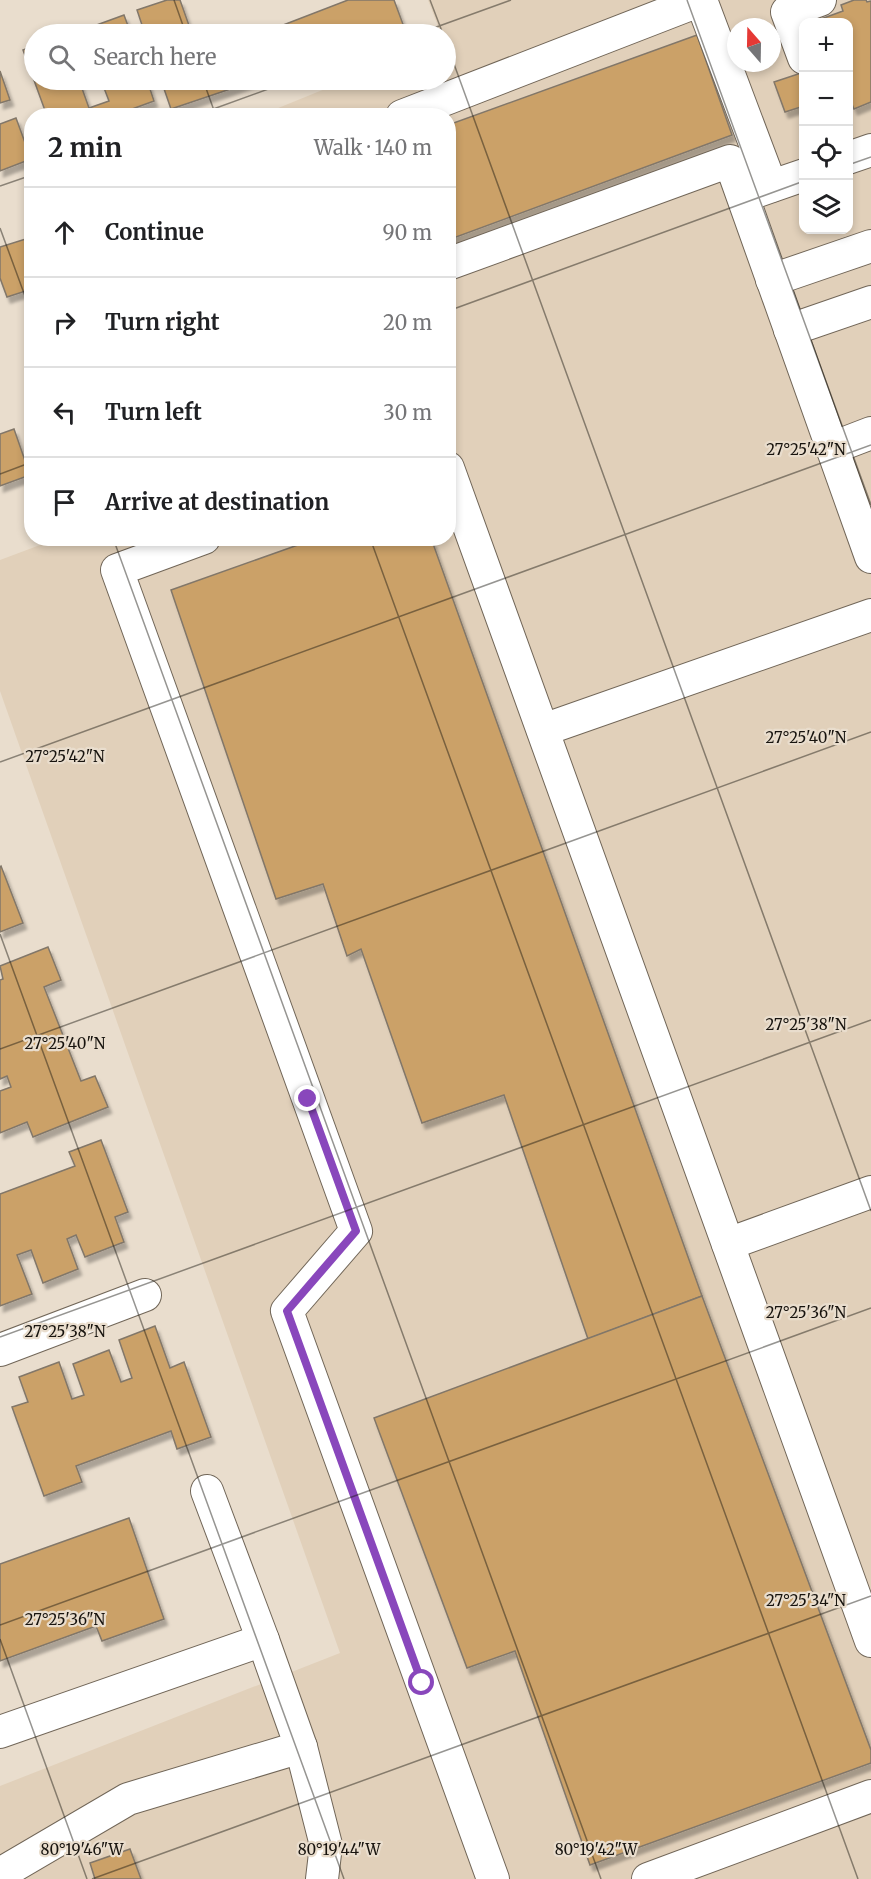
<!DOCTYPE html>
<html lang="en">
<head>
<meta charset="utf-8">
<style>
  :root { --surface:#fff; --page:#f6f6f6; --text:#202124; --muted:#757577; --line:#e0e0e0 }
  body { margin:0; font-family:Merriweather,serif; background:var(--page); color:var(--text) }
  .controls { position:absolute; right:18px; top:18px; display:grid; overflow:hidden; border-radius:12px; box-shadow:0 3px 9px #0003 }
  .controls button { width:54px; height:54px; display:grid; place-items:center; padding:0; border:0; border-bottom:2px solid var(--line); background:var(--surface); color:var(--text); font:30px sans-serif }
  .compass { position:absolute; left:727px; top:18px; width:54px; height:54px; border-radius:50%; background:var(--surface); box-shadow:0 3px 9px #0003; rotate:340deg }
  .stop { position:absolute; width:18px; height:18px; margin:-14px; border:4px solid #8947bc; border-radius:50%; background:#fff }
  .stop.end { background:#8947bc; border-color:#fff; box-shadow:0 2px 6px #0008 }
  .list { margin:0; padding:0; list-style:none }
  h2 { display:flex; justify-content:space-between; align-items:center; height:78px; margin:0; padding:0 24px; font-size:26px }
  h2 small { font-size:20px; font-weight:400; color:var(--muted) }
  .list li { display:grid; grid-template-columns:39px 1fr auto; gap:18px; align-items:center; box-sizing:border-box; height:90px; padding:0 24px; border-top:2px solid var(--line) }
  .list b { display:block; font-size:22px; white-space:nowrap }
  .list em { font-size:20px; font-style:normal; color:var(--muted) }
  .icon { flex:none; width:33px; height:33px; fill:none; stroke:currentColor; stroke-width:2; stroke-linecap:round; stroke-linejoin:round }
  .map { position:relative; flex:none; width:871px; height:1879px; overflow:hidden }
  .search { position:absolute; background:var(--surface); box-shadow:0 3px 9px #0003; left:24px; top:24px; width:432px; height:66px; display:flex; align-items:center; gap:15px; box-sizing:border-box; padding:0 21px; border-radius:33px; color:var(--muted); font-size:22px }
  .panel { position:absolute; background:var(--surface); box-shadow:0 3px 9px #0003; left:24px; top:108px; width:432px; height:438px; border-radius:24px }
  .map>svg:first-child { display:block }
</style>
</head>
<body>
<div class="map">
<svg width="871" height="1879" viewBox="0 0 871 1879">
  <defs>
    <filter id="shadow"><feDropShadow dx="3.5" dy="6" stdDeviation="1.5" flood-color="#0004"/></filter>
  </defs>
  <rect width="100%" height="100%" fill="#e9ddcd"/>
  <!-- built -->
  <path fill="#e1d0ba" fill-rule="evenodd" d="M428 0H871V1879H0V1786L340 1653 0 691V560L56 539 448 538V116L261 115 347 80H446V34H441ZM804 22H848V230H804ZM736 27H772V63H736Z"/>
  <!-- building -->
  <g fill="#cba168" stroke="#827769" stroke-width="1.5" filter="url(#shadow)">
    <polygon points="167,0 180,0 192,34 145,34 137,10"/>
    <polygon points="348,0 394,0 404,27 383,34 280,34 278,27"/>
    <polygon points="854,0 866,0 867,2 871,1 871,102 854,109 848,95 848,22 822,22 821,19 843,11 841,5"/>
    <polygon points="124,15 131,34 85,34 83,30"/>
    <polygon points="697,35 732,135 448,240 448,125"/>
    <polygon points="34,46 34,80 79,80 89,108 109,101 101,80 147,80 154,101 113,116 47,116 23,50"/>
    <polygon points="0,71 10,100 0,103"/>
    <polygon points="804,72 804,106 785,112 774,82"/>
    <polygon points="161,80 257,80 171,109"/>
    <polygon points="16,118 31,159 0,171 0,124"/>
    <polygon points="32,237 32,289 7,297 0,278 0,247"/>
    <polygon points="14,429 30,475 0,486 0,434"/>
    <polygon points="312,538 431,538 702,1296 588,1339 504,1095 422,1123 361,949 347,956 323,884 276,899 171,590 312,540"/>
    <polygon points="1,866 23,923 0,932 0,867"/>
    <polygon points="48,947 61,980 44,987 81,1081 95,1076 108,1107 33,1137 27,1122 0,1133 0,1091 11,1087 7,1076 0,1079 0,980 3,979 0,966"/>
    <polygon points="101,1140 128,1212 115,1217 124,1242 85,1257 76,1235 67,1239 78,1269 43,1283 31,1250 17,1255 32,1294 0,1306 0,1194 75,1166 69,1152"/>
    <polygon points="702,1296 871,1750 871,1763 590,1865 515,1651 467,1668 374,1418"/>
    <polygon points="155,1326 170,1368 184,1362 211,1437 177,1449 171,1431 76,1466 82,1482 44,1496 12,1407 28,1402 19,1377 59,1362 72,1399 84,1395 73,1364 109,1350 121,1382 132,1378 119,1340"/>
    <polygon points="129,1518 164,1619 102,1641 96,1626 0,1661 0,1564"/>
    <polygon points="130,1849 141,1879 95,1879 90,1863"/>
  </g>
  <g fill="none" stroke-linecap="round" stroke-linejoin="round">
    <defs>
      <g id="minor">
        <polyline points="804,58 787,12 820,0"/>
        <polyline points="402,116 701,0 771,186"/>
        <polyline points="848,158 871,150"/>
        <polyline points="752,193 804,175"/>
        <polyline points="448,264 730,161 871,557"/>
        <polyline points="772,280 871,246"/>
        <polyline points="790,330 871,302"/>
        <polyline points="832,448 871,433"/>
        <polyline points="448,468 871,1641"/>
        <polyline points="204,538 117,570 356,1231 287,1311 493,1879"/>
        <polyline points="543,730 871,615"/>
        <polyline points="728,1244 871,1192"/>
        <polyline points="0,1350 145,1295"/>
        <polyline points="207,1491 263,1640"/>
        <polyline points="0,1732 263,1640 301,1747 128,1799 0,1874"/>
        <polyline points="301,1747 326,1845 322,1879"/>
        <polyline points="648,1879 871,1796"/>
      </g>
    </defs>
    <!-- minor casing -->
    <use href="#minor" stroke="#716658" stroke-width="34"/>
    <!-- minor -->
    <use href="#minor" stroke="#fff" stroke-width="32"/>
  </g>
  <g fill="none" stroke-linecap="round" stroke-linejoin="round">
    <!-- route -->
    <polyline stroke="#8947bc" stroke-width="8" points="308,1099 356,1231 287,1311 422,1683"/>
  </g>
  <!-- ticks -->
  <path fill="none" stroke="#17130e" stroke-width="1.5" stroke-opacity="0.45" d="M174 0 186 34M430 0 443 34M687 0 871 505M417 34 511 0M446 42 871 1211M203 80 216 116M194 116 293 80M848 165 871 157M0 186 32 175M0 228 32 315M448 311 804 181M0 474 32 462M113 538 601 1879M370 538 858 1879M0 762 871 445M0 934 344 1879M0 1049 871 732M0 1337 871 1020M0 1625 871 1308M0 1639 87 1879M92 1879 871 1596"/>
  <g font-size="15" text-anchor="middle" fill="#17130e" stroke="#e9ddcd" stroke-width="4.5" stroke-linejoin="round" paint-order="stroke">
    <text x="806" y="455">27°25'42"N</text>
    <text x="806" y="743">27°25'40"N</text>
    <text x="65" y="762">27°25'42"N</text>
    <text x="806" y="1030">27°25'38"N</text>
    <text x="65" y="1049">27°25'40"N</text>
    <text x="806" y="1318">27°25'36"N</text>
    <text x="65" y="1337">27°25'38"N</text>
    <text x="806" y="1606">27°25'34"N</text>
    <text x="65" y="1625">27°25'36"N</text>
    <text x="82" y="1855">80°19'46"W</text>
    <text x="339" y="1855">80°19'44"W</text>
    <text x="596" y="1855">80°19'42"W</text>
  </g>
</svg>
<div class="controls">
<button>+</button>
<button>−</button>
<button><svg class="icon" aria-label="locate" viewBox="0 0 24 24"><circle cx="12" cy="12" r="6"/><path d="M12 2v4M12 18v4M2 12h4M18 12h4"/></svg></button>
<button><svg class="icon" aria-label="layers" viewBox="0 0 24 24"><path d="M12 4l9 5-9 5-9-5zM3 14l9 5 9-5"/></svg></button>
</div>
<svg class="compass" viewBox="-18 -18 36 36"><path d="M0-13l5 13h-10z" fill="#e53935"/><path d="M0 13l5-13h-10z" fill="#757577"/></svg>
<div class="stop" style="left:422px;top:1683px"></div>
<div class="stop end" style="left:308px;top:1099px"></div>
<div class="search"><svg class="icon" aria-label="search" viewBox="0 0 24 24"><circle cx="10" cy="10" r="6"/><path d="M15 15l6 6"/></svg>Search here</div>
<section class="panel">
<h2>2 min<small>Walk · 140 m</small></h2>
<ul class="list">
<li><svg class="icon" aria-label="ahead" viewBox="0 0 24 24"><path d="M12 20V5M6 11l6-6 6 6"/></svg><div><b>Continue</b></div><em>90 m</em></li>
<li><svg class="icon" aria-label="right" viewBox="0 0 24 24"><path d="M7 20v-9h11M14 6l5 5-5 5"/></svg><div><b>Turn right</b></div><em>20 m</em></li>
<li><svg class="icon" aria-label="left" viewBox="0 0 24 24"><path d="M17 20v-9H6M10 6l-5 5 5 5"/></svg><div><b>Turn left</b></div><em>30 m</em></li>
<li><svg class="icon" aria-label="arrive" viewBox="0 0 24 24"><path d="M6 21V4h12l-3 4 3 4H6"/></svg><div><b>Arrive at destination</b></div></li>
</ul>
</section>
</div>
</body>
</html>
